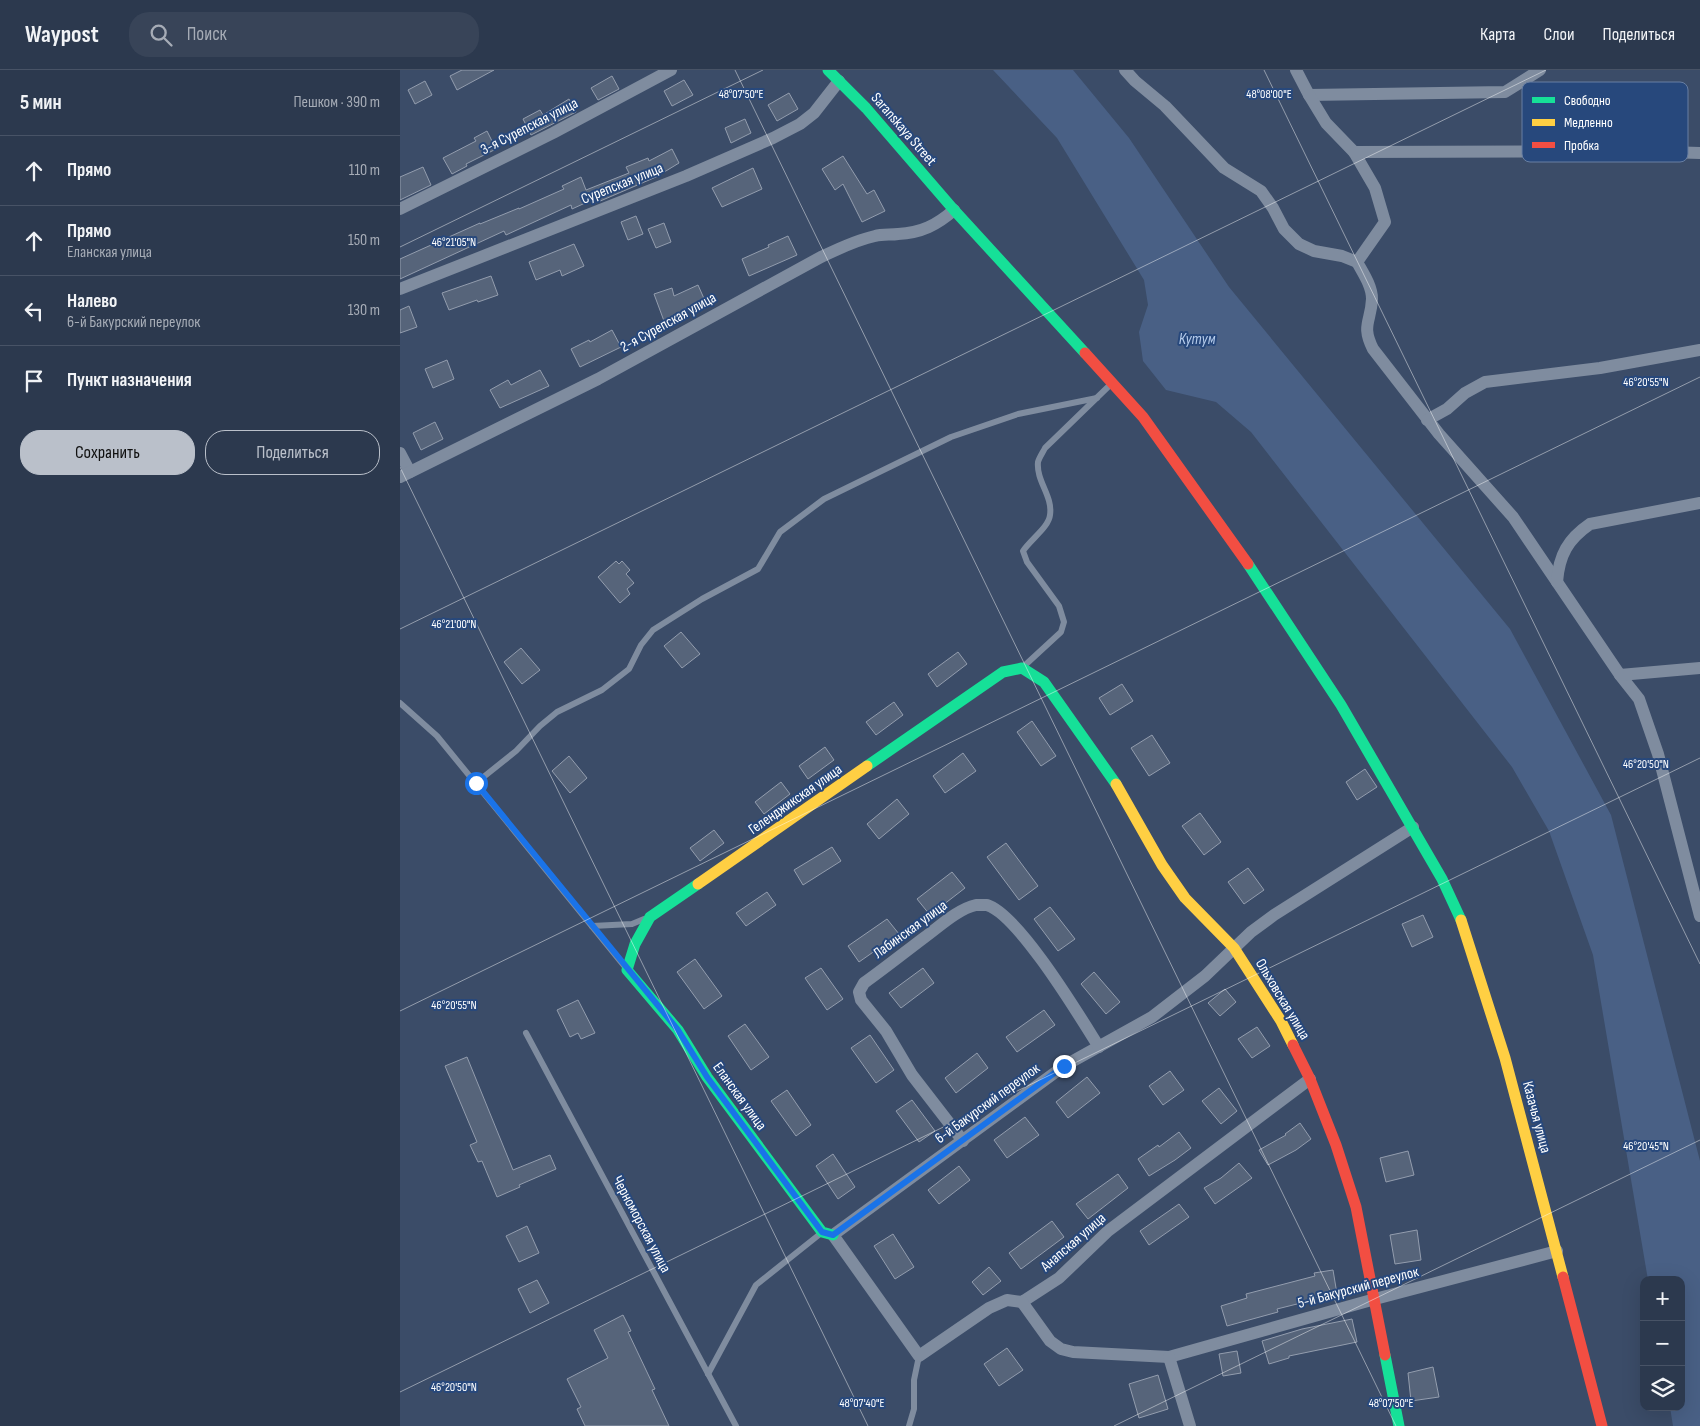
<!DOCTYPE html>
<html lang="ru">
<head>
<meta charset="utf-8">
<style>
  :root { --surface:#2c394e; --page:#384458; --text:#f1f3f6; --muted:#a6acb6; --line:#485366; --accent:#bac0ca }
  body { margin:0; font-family:"Sofia Sans Condensed",sans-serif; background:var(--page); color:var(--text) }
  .controls { position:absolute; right:15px; bottom:15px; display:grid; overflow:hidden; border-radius:10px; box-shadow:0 5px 20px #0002 }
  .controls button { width:45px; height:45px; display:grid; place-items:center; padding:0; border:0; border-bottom:1px solid var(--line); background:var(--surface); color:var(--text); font:25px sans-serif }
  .stop { position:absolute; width:15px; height:15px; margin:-11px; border:4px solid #1a73e8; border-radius:50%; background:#fff }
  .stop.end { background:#1a73e8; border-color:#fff; box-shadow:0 1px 5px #0008 }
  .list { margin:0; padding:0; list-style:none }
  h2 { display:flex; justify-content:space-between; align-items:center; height:65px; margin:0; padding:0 20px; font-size:21px }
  h2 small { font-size:16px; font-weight:400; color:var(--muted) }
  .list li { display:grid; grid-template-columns:32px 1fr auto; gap:15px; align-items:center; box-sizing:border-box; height:70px; padding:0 20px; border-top:1px solid var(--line) }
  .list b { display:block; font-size:19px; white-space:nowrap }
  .list p { margin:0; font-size:16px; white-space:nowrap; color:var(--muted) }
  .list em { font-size:16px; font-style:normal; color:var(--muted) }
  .actions { display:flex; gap:10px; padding:15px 20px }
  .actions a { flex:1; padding:11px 0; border:1px solid var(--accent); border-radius:20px; text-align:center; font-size:18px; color:var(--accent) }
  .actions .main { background:var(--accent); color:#111 }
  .icon { flex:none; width:28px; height:28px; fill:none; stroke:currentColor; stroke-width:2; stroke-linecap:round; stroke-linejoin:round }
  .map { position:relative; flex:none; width:1300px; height:1356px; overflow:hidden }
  header { display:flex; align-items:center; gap:30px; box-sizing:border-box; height:70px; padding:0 25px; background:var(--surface); border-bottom:1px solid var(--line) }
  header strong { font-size:24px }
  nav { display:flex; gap:28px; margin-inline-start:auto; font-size:18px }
  .search { width:350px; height:45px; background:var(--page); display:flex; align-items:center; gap:12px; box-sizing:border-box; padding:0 18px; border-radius:20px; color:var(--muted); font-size:19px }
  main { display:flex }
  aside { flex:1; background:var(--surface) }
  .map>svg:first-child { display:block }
</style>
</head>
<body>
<header>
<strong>Waypost</strong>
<div class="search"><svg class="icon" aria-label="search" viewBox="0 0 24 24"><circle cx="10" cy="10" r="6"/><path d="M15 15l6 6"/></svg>Поиск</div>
<nav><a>Карта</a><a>Слои</a><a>Поделиться</a></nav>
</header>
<main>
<aside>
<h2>5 мин<small>Пешком · 390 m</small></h2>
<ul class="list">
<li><svg class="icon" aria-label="ahead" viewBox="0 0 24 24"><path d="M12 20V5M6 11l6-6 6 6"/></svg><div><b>Прямо</b></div><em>110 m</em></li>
<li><svg class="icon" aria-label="ahead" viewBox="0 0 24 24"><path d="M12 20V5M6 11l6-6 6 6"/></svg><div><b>Прямо</b><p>Еланская улица</p></div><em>150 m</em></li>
<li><svg class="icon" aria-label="left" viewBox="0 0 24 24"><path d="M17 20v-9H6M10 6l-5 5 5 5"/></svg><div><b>Налево</b><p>6-й Бакурский переулок</p></div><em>130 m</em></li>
<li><svg class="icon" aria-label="arrive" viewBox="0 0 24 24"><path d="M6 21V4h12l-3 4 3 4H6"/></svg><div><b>Пункт назначения</b></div></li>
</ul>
<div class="actions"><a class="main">Сохранить</a><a>Поделиться</a></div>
</aside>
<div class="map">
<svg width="1300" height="1356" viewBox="0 0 1300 1356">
  <rect width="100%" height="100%" fill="#3b4c68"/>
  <!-- water -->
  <polygon fill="#496085" points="593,0 673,0 729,68 829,217 1110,559 1211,745 1300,1091 1300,1356 1273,1356 1270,1337 1281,1337 1281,1210 1248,1210 1193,885 1149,761 1112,697 851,362 816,332 766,320 743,291 739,262 748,235 744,210 657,68"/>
  <!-- building -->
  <g fill="#56647a" stroke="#939dae">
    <polygon points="62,0 94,0 57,20 50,6"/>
    <polygon points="212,6 219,19 198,30 191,18"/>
    <polygon points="284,10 293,25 272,36 264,21"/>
    <polygon points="25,11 32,25 15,34 8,20"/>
    <polygon points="389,23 398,39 377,51 368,35"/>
    <polygon points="169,29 176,42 131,65 123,49 140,40 143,45"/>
    <polygon points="345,49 351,63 331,73 325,58"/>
    <polygon points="87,61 96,79 66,94 67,96 52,104 43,88 76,71 74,68"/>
    <polygon points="272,79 279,93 256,107 198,132 196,128 172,139 171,135 106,165 104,161 0,209 0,189 80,153 80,154 119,138 119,139 164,119 162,116 181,107 186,120 229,103 226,97 248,88 249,91"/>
    <polygon points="443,86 467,124 474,120 485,141 462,152 443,114 435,120 422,99"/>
    <polygon points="23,97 31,115 0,130 0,107"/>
    <polygon points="353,98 362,119 322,137 312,118"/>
    <polygon points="236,146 243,164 228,170 221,152"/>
    <polygon points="264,153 271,172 256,178 248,159"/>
    <polygon points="388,166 397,185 349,206 342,189 369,177 368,175"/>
    <polygon points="174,174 184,196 162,206 160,200 136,210 129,192"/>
    <polygon points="91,206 98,225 78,232 77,230 49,240 42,223"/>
    <polygon points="298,215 306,233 264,251 254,224 272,218 274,226"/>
    <polygon points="9,236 17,257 0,263 0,240"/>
    <polygon points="212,260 221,277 180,297 171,279 189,270 190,272"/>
    <polygon points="47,290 54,309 33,318 25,299"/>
    <polygon points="140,300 149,316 100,338 90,320 108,310 111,315"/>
    <polygon points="35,352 43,369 21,380 13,363"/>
    <polygon points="216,491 219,494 222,491 230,500 226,504 234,513 227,519 230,524 220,533 198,507"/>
    <polygon points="281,562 300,584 282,598 264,576"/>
    <polygon points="121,578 140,600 122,614 104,592"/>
    <polygon points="558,582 567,594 537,617 528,604"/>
    <polygon points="722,614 733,631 710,645 699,628"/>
    <polygon points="494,632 503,645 476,665 466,652"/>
    <polygon points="632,651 656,686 641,696 617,662"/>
    <polygon points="752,665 770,693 749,706 731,678"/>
    <polygon points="425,677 434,690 408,709 399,696"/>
    <polygon points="563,683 576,701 545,723 533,706"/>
    <polygon points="169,686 187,708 170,723 152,701"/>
    <polygon points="965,699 977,717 957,730 946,712"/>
    <polygon points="381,712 390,724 364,744 355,732"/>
    <polygon points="497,729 509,744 479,769 467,754"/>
    <polygon points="800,743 821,772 804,785 782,756"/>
    <polygon points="314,760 324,773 300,791 290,778"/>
    <polygon points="606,773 638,816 619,830 587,787"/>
    <polygon points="432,777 441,791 403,815 394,800"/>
    <polygon points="848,798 864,820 844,834 828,812"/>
    <polygon points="552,802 565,818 530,845 517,829"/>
    <polygon points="367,822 376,835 346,856 336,843"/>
    <polygon points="650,837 675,869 658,881 634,849"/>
    <polygon points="1023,845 1033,867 1012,877 1002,854"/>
    <polygon points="487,849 499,864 459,892 448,876"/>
    <polygon points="295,889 322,926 304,939 277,902"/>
    <polygon points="421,898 443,929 427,940 405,908"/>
    <polygon points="523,898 534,913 501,938 489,923"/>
    <polygon points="694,902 720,932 706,944 681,914"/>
    <polygon points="825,919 836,932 820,946 808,933"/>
    <polygon points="178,930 195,963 181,969 178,963 170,967 157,940"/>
    <polygon points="644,940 655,955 617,982 606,967"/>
    <polygon points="345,954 369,987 351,1000 328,966"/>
    <polygon points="857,957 870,976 852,988 838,969"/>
    <polygon points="470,965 494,1000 476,1013 451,978"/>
    <polygon points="577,983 588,998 556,1023 545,1008"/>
    <polygon points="67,987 113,1100 150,1085 156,1099 119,1115 120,1117 97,1127 82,1091 78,1092 70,1075 77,1072 45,996"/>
    <polygon points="770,1001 784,1020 763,1035 749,1016"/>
    <polygon points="687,1007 700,1023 668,1048 656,1032"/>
    <polygon points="819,1018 837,1041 821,1054 802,1031"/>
    <polygon points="387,1020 411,1055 396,1066 371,1031"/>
    <polygon points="512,1030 535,1061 519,1072 496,1041"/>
    <polygon points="625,1047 639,1065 607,1088 594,1070"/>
    <polygon points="900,1053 911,1069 896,1080 868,1095 859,1080 886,1065 885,1064"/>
    <polygon points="779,1062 791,1078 775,1090 749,1106 738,1089 758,1075 759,1077"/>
    <polygon points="1008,1081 1014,1105 986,1112 980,1088"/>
    <polygon points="433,1084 455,1117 438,1129 416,1096"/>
    <polygon points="839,1093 852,1108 815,1134 804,1118 821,1108"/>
    <polygon points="559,1096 570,1110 539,1134 528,1120"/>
    <polygon points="718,1104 728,1118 688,1149 676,1134"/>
    <polygon points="779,1134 789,1147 749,1175 740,1161"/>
    <polygon points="652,1151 664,1167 621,1199 609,1183"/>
    <polygon points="127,1156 139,1183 119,1192 106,1166"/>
    <polygon points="1017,1160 1021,1190 995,1194 990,1165"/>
    <polygon points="493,1164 514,1197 495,1209 474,1176"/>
    <polygon points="589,1197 601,1211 583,1225 572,1212"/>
    <polygon points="933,1200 937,1224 913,1228 913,1230 877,1239 878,1242 827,1256 821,1236 847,1228 846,1224 915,1206 914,1203"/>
    <polygon points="137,1210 149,1233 130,1243 118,1219"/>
    <polygon points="223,1245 231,1261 228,1262 255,1319 252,1320 269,1356 185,1356 177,1339 181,1337 167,1309 208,1288 194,1260"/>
    <polygon points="952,1249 957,1272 889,1286 889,1288 869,1294 862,1271 902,1259"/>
    <polygon points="607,1278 623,1300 599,1316 584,1294"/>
    <polygon points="837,1281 841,1303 823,1306 819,1284"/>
    <polygon points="1033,1297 1039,1327 1011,1331 1008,1303"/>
    <polygon points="758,1305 768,1339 739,1348 729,1314"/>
  </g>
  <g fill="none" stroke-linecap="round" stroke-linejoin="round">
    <!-- lane -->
    <g stroke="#7f8c9f" stroke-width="6">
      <path d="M623 597 661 562 664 552 659 536 627 492 623 481C630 470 649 457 650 445 653 426 636 411 638 392 639 388 643 382 645 378L710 315"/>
      <polyline points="0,633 37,666 226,898"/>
      <polyline points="76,713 116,681 140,656 157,642 202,620 229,599 241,575 253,560 302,529 358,499 380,462 424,429 551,367 618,344 697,328"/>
      <polyline points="192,856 232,854 244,849"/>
      <polyline points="126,963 336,1356"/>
      <polyline points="308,1304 356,1215 420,1164"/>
      <polyline points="509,1356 514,1339 514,1310 519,1286"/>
    </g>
    <!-- street -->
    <g stroke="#7f8c9f" stroke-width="12">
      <polyline points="725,0 735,11 765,36 824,98 861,121 873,138 884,159 899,174 914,181 942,186 957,192 985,152 975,118 954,82"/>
      <polyline points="896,0 909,25 1105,22 1140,0"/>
      <polyline points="909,25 926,53 954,82 1235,81 1300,83"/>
      <polyline points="0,139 153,63 271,0"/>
      <path d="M957 192C963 203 972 216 972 229 971 252 961 255 973 279L1039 364 1113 447 1220 605 1239 629 1258 684 1300 846"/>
      <polyline points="0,219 286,106 373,68 400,54 414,43 439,11"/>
      <polyline points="1027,350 1047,339 1065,323 1085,312 1200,298 1300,280"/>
      <polyline points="0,383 10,402"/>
      <path d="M0 407 198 309 421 187C438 179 456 170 475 166 482 164 491 165 498 164 521 163 537 155 554 140"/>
      <path d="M1157 512C1159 485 1168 469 1190 454L1300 433"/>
      <polyline points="1220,605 1300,598"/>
      <polyline points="910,1009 708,1161 659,1208 622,1232 607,1230 589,1238 519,1286 433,1165 664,996 752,947 805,906 851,862 874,845 1013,757"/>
      <path d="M563 1071 512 1005 486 961 461 930 459 922 464 913C485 898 505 882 525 867 540 856 558 839 576 835 579 835 585 835 587 835 619 845 680 947 699 977"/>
      <polyline points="622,1232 650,1271 661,1279 673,1282 769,1287 975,1229 1157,1181"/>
      <polyline points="769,1287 790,1356"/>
    </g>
    <!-- fast -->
    <g stroke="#16e098" stroke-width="11">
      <polyline points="428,0 466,38 554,140 685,283"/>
      <polyline points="848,494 941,635 1042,809 1061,850"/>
      <polyline points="467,696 603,602 622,598 644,612 716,714"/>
      <polyline points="298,814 250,847 235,874 227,900 278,960 307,1007 422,1162 433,1165"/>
      <polyline points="985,1285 999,1356"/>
    </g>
    <!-- slow -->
    <g stroke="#ffcf43" stroke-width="11">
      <polyline points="716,714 762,795 785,828 834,878 881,951 893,975"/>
      <polyline points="298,814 467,696"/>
      <polyline points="1061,850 1105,988 1163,1207"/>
    </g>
    <!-- jam -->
    <g stroke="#f24e42" stroke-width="11">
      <polyline points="685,283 743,347 848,494"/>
      <polyline points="893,975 910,1009 936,1075 956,1137 985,1285"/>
      <polyline points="1163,1207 1202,1356"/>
    </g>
  </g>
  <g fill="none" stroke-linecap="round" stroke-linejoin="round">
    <!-- route -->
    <polyline stroke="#1a73e8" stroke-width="6" points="76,713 278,960 307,1007 422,1162 433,1165 664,996"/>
  </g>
  <!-- ticks -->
  <path fill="none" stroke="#fff" stroke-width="1" stroke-opacity="0.45" d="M335 0 996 1356M864 0 1300 894M0 177 363 0M0 397 468 1356M0 559 1146 0M0 941 1300 307M0 1322 1300 688M714 1356 1300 1070"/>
  <g text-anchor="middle" stroke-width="4" stroke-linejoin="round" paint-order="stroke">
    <!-- street labels -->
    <g font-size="15" fill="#fff" stroke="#27487c">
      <text transform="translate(129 56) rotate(-27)" y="5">3-я Сурепская улица</text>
      <text transform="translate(504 59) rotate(49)" y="5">Saranskaya Street</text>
      <text transform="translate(222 113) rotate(-22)" y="5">Сурепская улица</text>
      <text transform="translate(268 252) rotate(-29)" y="5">2-я Сурепская улица</text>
      <text transform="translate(395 729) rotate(-35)" y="5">Геленджикская улица</text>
      <text transform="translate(510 859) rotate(-36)" y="5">Лабинская улица</text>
      <text transform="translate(883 929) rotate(59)" y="5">Ольховская улица</text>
      <text transform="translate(340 1026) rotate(54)" y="5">Еланская улица</text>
      <text transform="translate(587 1033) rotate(-36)" y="5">6-й Бакурский переулок</text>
      <text transform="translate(1137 1047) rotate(75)" y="5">Казачья улица</text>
      <text transform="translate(242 1154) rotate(62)" y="5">Черноморская улица</text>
      <text transform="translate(673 1172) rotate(-41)" y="5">Анапская улица</text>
      <text transform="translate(958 1217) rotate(-15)" y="5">5-й Бакурский переулок</text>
    </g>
    <!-- water labels -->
    <g font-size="16" font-style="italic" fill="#b7cdec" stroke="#27487c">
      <text x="797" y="274">Кутум</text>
    </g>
  </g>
  <!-- legend -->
  <rect x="1122" y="12" width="166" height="80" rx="8" fill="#27487c" stroke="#687fa3" stroke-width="1"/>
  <rect x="1132" y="27" width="23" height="6" fill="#16e098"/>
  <rect x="1132" y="49" width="23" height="7" fill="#ffcf43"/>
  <rect x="1132" y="72" width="23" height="6" fill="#f24e42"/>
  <g font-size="14" fill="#fff">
    <text x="1164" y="35">Свободно</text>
    <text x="1164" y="57">Медленно</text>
    <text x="1164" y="80">Пробка</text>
  </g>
  <g font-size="12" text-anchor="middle" fill="#fff" stroke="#27487c" stroke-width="4" stroke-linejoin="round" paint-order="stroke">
    <text x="869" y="28">48°08'00"E</text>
    <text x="341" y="28">48°07'50"E</text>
    <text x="54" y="176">46°21'05"N</text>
    <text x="1246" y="316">46°20'55"N</text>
    <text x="54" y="558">46°21'00"N</text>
    <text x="1246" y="698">46°20'50"N</text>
    <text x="54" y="939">46°20'55"N</text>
    <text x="1246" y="1080">46°20'45"N</text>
    <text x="54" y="1321">46°20'50"N</text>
    <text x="462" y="1337">48°07'40"E</text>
    <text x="991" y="1337">48°07'50"E</text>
  </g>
</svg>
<div class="controls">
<button>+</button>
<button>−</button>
<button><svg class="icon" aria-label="layers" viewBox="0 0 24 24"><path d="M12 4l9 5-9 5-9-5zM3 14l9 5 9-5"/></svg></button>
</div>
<div class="stop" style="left:76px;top:713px"></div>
<div class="stop end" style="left:664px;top:996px"></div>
</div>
</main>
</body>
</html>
